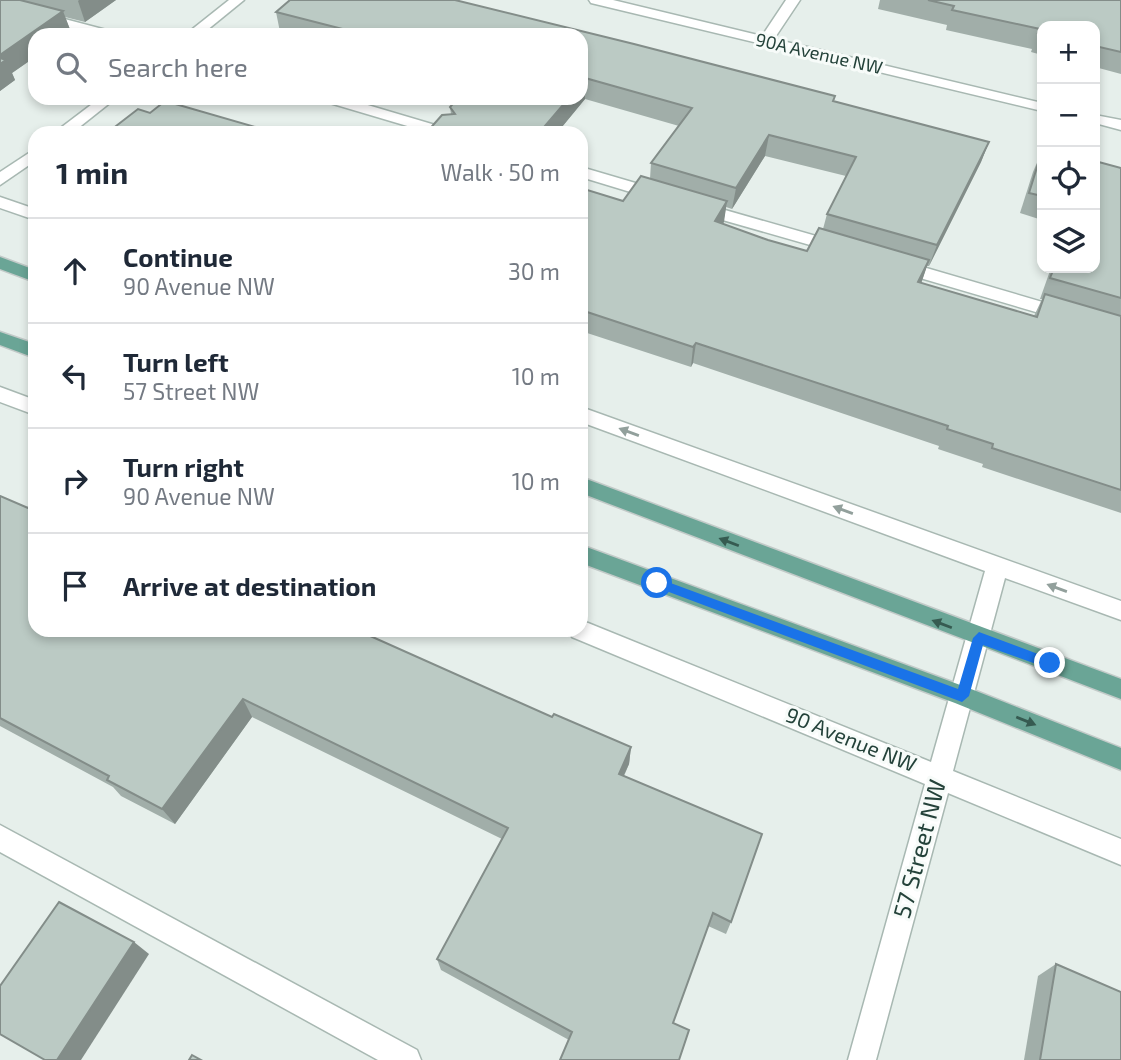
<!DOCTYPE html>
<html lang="en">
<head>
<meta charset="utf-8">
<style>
  :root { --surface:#fff; --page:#f2f2f3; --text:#1f2937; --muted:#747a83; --line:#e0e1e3 }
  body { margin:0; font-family:"Exo 2",sans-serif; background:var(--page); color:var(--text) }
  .controls { position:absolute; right:21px; top:21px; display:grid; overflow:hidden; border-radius:14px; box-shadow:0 4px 10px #0003 }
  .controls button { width:63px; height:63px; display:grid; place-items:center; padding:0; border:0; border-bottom:2px solid var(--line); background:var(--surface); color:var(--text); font:35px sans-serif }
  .stop { position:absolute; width:21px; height:21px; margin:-16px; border:5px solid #1a73e8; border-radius:50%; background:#fff }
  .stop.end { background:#1a73e8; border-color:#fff; box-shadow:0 2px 7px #0008 }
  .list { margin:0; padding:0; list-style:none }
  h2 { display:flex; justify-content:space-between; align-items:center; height:91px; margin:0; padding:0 28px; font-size:30px }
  h2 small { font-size:23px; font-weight:400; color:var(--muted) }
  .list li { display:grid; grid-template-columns:46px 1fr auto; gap:21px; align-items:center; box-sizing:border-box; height:105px; padding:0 28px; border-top:2px solid var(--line) }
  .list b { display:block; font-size:26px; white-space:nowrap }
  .list p { margin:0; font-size:23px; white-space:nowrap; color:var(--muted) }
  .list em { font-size:23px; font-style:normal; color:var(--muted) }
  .icon { flex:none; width:38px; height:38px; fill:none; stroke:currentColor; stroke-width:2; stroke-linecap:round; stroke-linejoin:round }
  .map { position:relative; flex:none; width:1121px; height:1060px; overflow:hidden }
  .search { position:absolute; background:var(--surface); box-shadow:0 4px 10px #0003; left:28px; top:28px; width:560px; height:77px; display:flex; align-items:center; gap:18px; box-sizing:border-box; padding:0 24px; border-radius:21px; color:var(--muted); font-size:26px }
  .panel { position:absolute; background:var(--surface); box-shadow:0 4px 10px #0003; left:28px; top:126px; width:560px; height:511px; border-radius:21px }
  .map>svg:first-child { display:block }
</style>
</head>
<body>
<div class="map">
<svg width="1121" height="1060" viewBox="0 0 1121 1060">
  <rect width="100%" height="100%" fill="#e6efeb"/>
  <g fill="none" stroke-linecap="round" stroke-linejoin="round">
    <defs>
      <g id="minor">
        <polygon points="229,0 244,0 201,35 185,35"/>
        <polygon points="589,0 613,0 762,36 786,0 800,0 774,39 1042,103 1042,111 591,3"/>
        <polygon points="0,2 114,32 116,35 93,35 0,10"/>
        <polygon points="100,98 116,98 72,133 54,133"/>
        <polygon points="321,98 344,98 452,130 455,133 431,133 323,101"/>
        <polygon points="1095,115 1121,120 1121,130 1095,123"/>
        <polygon points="35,149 35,161 0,185 0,172"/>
        <polygon points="581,167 666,192 668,196 660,201 581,177"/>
        <polygon points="0,197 35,209 35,220 0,208"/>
        <polygon points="697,202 844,244 846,248 838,253 691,211 689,207"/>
        <polygon points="899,260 1121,325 1121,337 893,270 890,266"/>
        <polygon points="0,387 35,400 35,415 0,402"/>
        <polygon points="581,407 1121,601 1121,620 1005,578 953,771 1121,839 1121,865 948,793 876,1060 848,1060 925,784 572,637 569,630 581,630 581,621 588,623 931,762 985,571 581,422"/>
        <polygon points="0,825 417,1050 421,1060 378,1060 0,852"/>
      </g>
      <g id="major">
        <polygon points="0,257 35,270 35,282 0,269"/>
        <polygon points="0,332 35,344 35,358 0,345"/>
        <polygon points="581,477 1121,679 1121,699 581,493"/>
        <polygon points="581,545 971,689 1121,748 1121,770 955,703 581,563"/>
      </g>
    </defs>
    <!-- minor casing -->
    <use href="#minor" stroke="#a8b8b2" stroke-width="3"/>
    <!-- major casing -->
    <use href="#major" stroke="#c2cac8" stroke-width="3"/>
    <!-- minor -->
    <use href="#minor" fill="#fff" fill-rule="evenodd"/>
    <!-- major -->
    <use href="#major" fill="#6aa596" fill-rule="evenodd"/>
  </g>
  <!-- wall -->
  <g fill="#a1aea9" fill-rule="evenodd">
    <polygon points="0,0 116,0 85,22 65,17 71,32 12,73 15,80 0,91"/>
    <path d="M290 0H455L634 44 835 96 834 101 989 142 981 162 929 266H927L921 283 1034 316 1042 299H1040L1051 268H1095V161L1121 168V513L982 467 983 464 938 449 939 446 693 363 691 367 581 331V188L623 201 641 176 650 179 651 163 679 126 585 99 557 133H426L442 115 451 114 450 107 458 98H581V35H291L280 32 276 12ZM765 156 846 176 827 214 823 229 819 228 807 251 768 240 723 224 726 207 732 209Z"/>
    <polygon points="880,0 1121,0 1121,74 1095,67 1095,26 1042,26 1042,55 1031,52 1032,49 946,30 947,25 878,9"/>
    <polygon points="1042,151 1042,220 1020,213 1033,172"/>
    <polygon points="0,496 28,508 373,637 552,717 631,747 629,764 624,776 731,922 726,934 708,926 569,1040 441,970 437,959 502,839 252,717 175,824 121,796 113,787 0,726"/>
    <polygon points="1056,964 1121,1060 1024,1060 1038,976"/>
  </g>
  <!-- shaded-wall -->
  <g fill="#838d89">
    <polygon points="79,0 116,0 85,22 78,1"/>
    <polygon points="63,11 71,32 66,35 35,35 35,57 12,73 15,80 0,91 0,55"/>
    <polygon points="585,78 585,99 557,133 539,133 569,98 581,98 581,83"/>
    <polygon points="769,135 765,156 732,209 736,188"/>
    <polygon points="989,142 981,162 929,266 937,245"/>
    <polygon points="727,201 724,222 712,242 715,221"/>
    <polygon points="929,260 922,281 911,303 918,282"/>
    <polygon points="696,343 693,363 691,367 693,347"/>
    <polygon points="243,699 252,717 175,824 162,809"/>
    <polygon points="631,747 629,764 617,790 619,774"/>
    <polygon points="134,942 149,954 81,1060 57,1060"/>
  </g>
  <!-- building -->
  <g fill="#bbcac4" stroke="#838d89" stroke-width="2">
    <polygon points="0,0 20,0 63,11 0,55"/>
    <polygon points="290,0 455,0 634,44 835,96 833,101 989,142 937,245 827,214 856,157 769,135 736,188 651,163 692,108 585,78 581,83 581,35 366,35 276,12"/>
    <polygon points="928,0 1121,0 1121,52 1095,46 1095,26 1042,26 1042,34 1038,33 1040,29 952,10 954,6"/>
    <polygon points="0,58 6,60 0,64"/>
    <polygon points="458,98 569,98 539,133 426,133 442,115 455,114 450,107"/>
    <polygon points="165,101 276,133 107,133 138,109 150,113"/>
    <polygon points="1042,151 1042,196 1029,193"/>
    <polygon points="1095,161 1121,168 1121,298 1050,278 1054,268 1095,268"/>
    <polygon points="641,176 727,201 715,221 768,240 807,251 819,228 929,260 918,282 1037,317 1045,294 1121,316 1121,490 992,448 993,444 947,429 948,426 696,343 693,347 581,310 581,188 623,201"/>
    <polygon points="0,496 28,508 35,501 35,630 371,630 368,635 552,717 554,714 631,747 619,774 762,834 731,922 713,913 673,1023 689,1030 679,1060 560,1060 572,1032 437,959 508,828 243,699 162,809 107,780 109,776 0,718"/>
    <polygon points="59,902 134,942 57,1060 45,1060 0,1034 0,986"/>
    <polygon points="1056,964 1121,992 1121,1060 1040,1060"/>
    <polygon points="192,1055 201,1060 189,1060"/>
  </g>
  <!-- one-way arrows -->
  <defs><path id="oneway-solid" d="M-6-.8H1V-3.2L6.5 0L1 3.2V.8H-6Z" transform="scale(1.75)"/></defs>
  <g fill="#92a09c">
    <use href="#oneway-solid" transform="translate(629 432) rotate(-160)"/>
    <use href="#oneway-solid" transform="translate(843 510) rotate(-160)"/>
    <use href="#oneway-solid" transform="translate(1057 588) rotate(-160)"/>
  </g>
  <g fill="#365b51">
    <use href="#oneway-solid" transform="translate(729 542) rotate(-159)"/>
    <use href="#oneway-solid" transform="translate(942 624) rotate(-159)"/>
    <use href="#oneway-solid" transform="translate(1026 721) rotate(22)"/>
  </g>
  <!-- route -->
  <polygon fill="#1a73e8" points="657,578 958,689 973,638 979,632 1054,660 1056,663 1050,669 983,645 969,696 962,702 653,586 653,579"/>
  <g text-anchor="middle" stroke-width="6" stroke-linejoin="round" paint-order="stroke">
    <!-- far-street labels -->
    <g font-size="18" fill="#24423a" stroke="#f7fbf9">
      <text transform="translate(819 54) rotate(13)" y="6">90A Avenue NW</text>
    </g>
    <!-- street labels -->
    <g font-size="21" fill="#24423a" stroke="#f7fbf9">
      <text transform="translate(851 740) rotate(22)" y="7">90 Avenue NW</text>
    </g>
    <!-- near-street labels -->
    <g font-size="24" fill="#24423a" stroke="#f7fbf9">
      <text transform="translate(920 849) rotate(-75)" y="8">57 Street NW</text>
    </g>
  </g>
</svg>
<div class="controls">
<button>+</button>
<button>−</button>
<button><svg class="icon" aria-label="locate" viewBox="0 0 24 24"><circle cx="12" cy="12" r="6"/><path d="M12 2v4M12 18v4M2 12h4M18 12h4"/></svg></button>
<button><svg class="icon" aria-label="layers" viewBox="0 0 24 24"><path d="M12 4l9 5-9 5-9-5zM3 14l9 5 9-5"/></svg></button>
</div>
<div class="stop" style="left:657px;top:583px"></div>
<div class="stop end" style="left:1050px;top:663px"></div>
<div class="search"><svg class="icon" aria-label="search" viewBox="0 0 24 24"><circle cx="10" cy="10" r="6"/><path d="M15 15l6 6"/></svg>Search here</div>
<section class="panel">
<h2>1 min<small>Walk · 50 m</small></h2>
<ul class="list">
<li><svg class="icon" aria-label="ahead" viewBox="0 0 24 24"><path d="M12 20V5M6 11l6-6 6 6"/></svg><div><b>Continue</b><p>90 Avenue NW</p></div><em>30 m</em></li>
<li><svg class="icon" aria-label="left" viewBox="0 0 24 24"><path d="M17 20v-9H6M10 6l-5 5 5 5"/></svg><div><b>Turn left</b><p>57 Street NW</p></div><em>10 m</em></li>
<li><svg class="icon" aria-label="right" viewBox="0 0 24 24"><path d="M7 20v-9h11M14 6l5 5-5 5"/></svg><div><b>Turn right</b><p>90 Avenue NW</p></div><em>10 m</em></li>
<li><svg class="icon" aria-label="arrive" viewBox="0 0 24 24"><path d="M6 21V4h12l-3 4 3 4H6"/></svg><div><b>Arrive at destination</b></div></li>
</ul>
</section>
</div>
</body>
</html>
